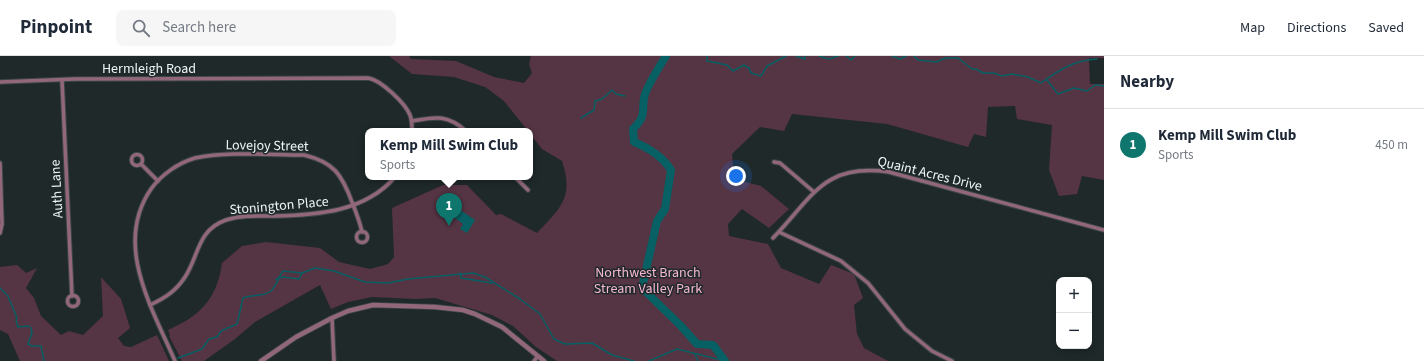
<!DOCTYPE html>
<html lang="en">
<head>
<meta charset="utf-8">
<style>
  :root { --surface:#fff; --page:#f6f6f7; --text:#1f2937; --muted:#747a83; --line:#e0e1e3; --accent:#0f766e }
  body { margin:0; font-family:"Source Sans 3",sans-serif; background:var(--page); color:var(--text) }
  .controls { position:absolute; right:12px; bottom:12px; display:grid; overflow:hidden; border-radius:8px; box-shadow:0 2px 10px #0003 }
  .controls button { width:36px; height:36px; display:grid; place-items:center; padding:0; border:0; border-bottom:1px solid var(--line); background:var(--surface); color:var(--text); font:20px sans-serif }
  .you { position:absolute; left:736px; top:120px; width:14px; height:14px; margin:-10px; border:3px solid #fff; border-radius:50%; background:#1a73e8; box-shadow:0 0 0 6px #1a73e833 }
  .badge { display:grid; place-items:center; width:26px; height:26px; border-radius:50%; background:var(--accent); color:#fff; font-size:13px; font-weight:700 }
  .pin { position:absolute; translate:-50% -33px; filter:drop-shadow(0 1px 2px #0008) }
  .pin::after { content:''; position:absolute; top:21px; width:14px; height:12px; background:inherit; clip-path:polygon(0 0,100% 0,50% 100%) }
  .popup { position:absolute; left:365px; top:72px; width:168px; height:52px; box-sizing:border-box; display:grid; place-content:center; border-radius:8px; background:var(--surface); filter:drop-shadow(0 1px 3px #0005); font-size:13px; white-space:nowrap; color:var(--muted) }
  .popup b { font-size:15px; color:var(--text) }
  .popup::after { content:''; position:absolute; left:50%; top:100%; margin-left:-8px; border:8px solid transparent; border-top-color:var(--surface) }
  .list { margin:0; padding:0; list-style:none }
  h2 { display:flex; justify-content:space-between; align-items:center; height:52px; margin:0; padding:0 16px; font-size:17px }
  h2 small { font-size:13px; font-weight:400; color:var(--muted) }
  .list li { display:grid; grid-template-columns:26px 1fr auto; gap:12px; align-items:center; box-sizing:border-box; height:72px; padding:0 16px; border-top:1px solid var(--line) }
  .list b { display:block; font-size:15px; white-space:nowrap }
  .list p { margin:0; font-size:13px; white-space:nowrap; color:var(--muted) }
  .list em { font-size:13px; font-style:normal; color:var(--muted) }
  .icon { flex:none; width:22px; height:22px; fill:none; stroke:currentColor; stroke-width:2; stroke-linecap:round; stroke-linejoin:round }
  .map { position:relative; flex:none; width:1104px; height:305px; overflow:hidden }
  header { display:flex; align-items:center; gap:24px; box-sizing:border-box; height:56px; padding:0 20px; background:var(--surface); border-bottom:1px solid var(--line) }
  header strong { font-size:19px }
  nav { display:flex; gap:22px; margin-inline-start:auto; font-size:14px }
  .search { width:280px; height:36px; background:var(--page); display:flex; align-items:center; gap:10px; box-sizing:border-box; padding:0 14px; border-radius:8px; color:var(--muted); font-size:15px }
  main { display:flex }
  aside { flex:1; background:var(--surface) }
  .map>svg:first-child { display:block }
</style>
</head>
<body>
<header>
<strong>Pinpoint</strong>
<div class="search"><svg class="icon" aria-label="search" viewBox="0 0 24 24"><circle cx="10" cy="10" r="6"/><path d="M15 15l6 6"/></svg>Search here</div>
<nav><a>Map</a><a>Directions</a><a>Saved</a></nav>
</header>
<main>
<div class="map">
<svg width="1104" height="305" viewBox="0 0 1104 305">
  <rect width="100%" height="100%" fill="#1f292a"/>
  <!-- green -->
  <g fill="#553443">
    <path d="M389 0H409L411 3 456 5 494 21 524 27 532 17 529 8 531 0H1104V2H1089L1090 28H1104V124L1082 120 1077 138 1059 140 1049 114 1052 69 1017 63 1015 50 988 51 986 81 974 78 968 91 887 68 792 58 784 75 760 71 732 98 734 123 761 130 789 153 769 172 742 153 728 168 729 180 768 188 781 212 819 228 831 209 854 218 863 242 854 249 857 278 864 292 888 305H557L536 291 513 270 492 259 435 242 415 243 372 241 348 246 331 253 320 229 255 266 235 283 204 305H182L169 280 170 279 168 274C200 260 217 243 222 207L242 190 266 186 320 192 339 206 370 213 388 208 394 201 392 152 443 129H467L496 159 501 158 537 177C561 152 574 141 562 105L542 93 530 78V75H528L504 45 485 31 454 21 412 18Z"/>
    <polygon points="17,209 26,217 37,212 26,232 34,242 41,260 61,279 69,275 83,279 103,260 101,221 121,243 130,272 118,282 124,290 131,291 157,279 169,305 20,305 8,278 0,274 0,211"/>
  </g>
  <!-- water -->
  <polygon fill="#076064" points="456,151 475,164 467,177 460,173 463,168 451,159"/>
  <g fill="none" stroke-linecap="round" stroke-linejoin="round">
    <!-- stream -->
    <g stroke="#076064" stroke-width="1.5">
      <polyline points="707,0 707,5 727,9 733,15 744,9 749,12 751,17 761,20 767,10 786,0"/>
      <polyline points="796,0 805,3 805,0"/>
      <polyline points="819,0 829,3 838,0"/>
      <polyline points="846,0 851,4 855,0"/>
      <polyline points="892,0 900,3 906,0"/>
      <path d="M914 0 918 4 936 6 946 2H958L972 13H976L983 17H994L1002 20 1012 18 1028 21 1041 27C1059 14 1074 4 1097 3"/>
      <polyline points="1047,24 1058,38 1074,32 1087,35 1095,29 1104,30"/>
      <polyline points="581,62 594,54 595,45 602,43 612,34 616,38 625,40"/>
      <polyline points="460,217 461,222 492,227"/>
      <polyline points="276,223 284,221 299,223 302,217"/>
      <polyline points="0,232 8,240 17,262 16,264 18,271 28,270 31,272 32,277 28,288 32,290 41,290 44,305"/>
      <polyline points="695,298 698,305"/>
      <path d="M178 302 202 293 209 283 217 281 221 275 237 268 243 242C252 238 264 241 271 235 276 230 279 220 283 215L302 217 315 212 334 215 365 226 388 227 408 223 473 217 485 221 520 243 540 258 554 283 565 288 592 287 612 299 634 305"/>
      <polyline points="649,305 677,293 725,305"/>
    </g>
    <!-- river -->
    <path stroke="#076064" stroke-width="8" d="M666 0C661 8 645 33 644 42 642 57 646 60 633 73L634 86C649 92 662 100 671 114L665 153 657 165 642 232 681 270 697 288 713 289 725 305"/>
    <defs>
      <g id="minor">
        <polyline points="62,24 72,240"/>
        <path d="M0 26 75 23 368 22C381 24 405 47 410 59 412 64 412 70 412 75"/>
        <path d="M412 65C435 61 447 58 466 75"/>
        <circle cx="137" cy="104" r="5.5"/>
        <polyline points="774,106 780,107 814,136"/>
        <polyline points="0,107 2,168 0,177"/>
        <polyline points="141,108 158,125"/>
        <polyline points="515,121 528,134"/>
        <circle cx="362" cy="181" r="5.5"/>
        <polyline points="779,176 841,205 868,227 905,273 932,295 952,305"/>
        <path d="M773 182C813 141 823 107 889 116L1104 174"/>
        <circle cx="73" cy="245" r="5.5"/>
        <path d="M150 249C165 242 176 235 185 221 199 200 197 174 226 164 242 159 259 160 275 160 317 159 365 156 395 121"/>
        <polyline points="332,262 334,305"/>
        <path d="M175 305C152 252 113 188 151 133 161 119 178 107 195 102 227 95 271 99 304 99 334 106 342 119 352 146 356 156 360 166 362 176"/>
        <polyline points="534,305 538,300"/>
      </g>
      <polyline id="tertiary" points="261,305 296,281 332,262 348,255 373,249 435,251 463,254 475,258 502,271 544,305"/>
    </defs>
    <!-- minor casing -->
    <use href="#minor" stroke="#3c4546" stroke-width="5.5"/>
    <!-- tertiary casing -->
    <use href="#tertiary" stroke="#3c4546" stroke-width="6"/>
    <!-- minor -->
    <use href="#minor" stroke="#916779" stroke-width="3.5"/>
    <!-- tertiary -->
    <use href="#tertiary" stroke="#916779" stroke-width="4.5"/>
  </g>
  <g text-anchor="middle" stroke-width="3" stroke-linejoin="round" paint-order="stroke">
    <!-- street labels -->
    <g font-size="14" fill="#edf4f4" stroke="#1f292a">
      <text x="149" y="17">Hermleigh Road</text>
      <text transform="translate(267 89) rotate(1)" y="5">Lovejoy Street</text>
      <text transform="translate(930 117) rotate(14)" y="5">Quaint Acres Drive</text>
      <text transform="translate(56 133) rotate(-93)" y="5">Auth Lane</text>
      <text transform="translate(279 149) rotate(-5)" y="5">Stonington Place</text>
    </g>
    <!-- park labels -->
    <g font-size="14" fill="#f7b6d2" stroke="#1f292a">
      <text x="648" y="221">Northwest Branch<tspan x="648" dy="16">Stream Valley Park</tspan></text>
    </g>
  </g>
</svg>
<div class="controls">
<button>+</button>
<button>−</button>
</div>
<div class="you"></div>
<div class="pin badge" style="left:449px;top:170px">1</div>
<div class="popup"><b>Kemp Mill Swim Club</b>Sports</div>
</div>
<aside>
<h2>Nearby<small></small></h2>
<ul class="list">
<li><span class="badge">1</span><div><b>Kemp Mill Swim Club</b><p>Sports</p></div><em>450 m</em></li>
</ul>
</aside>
</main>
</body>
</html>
